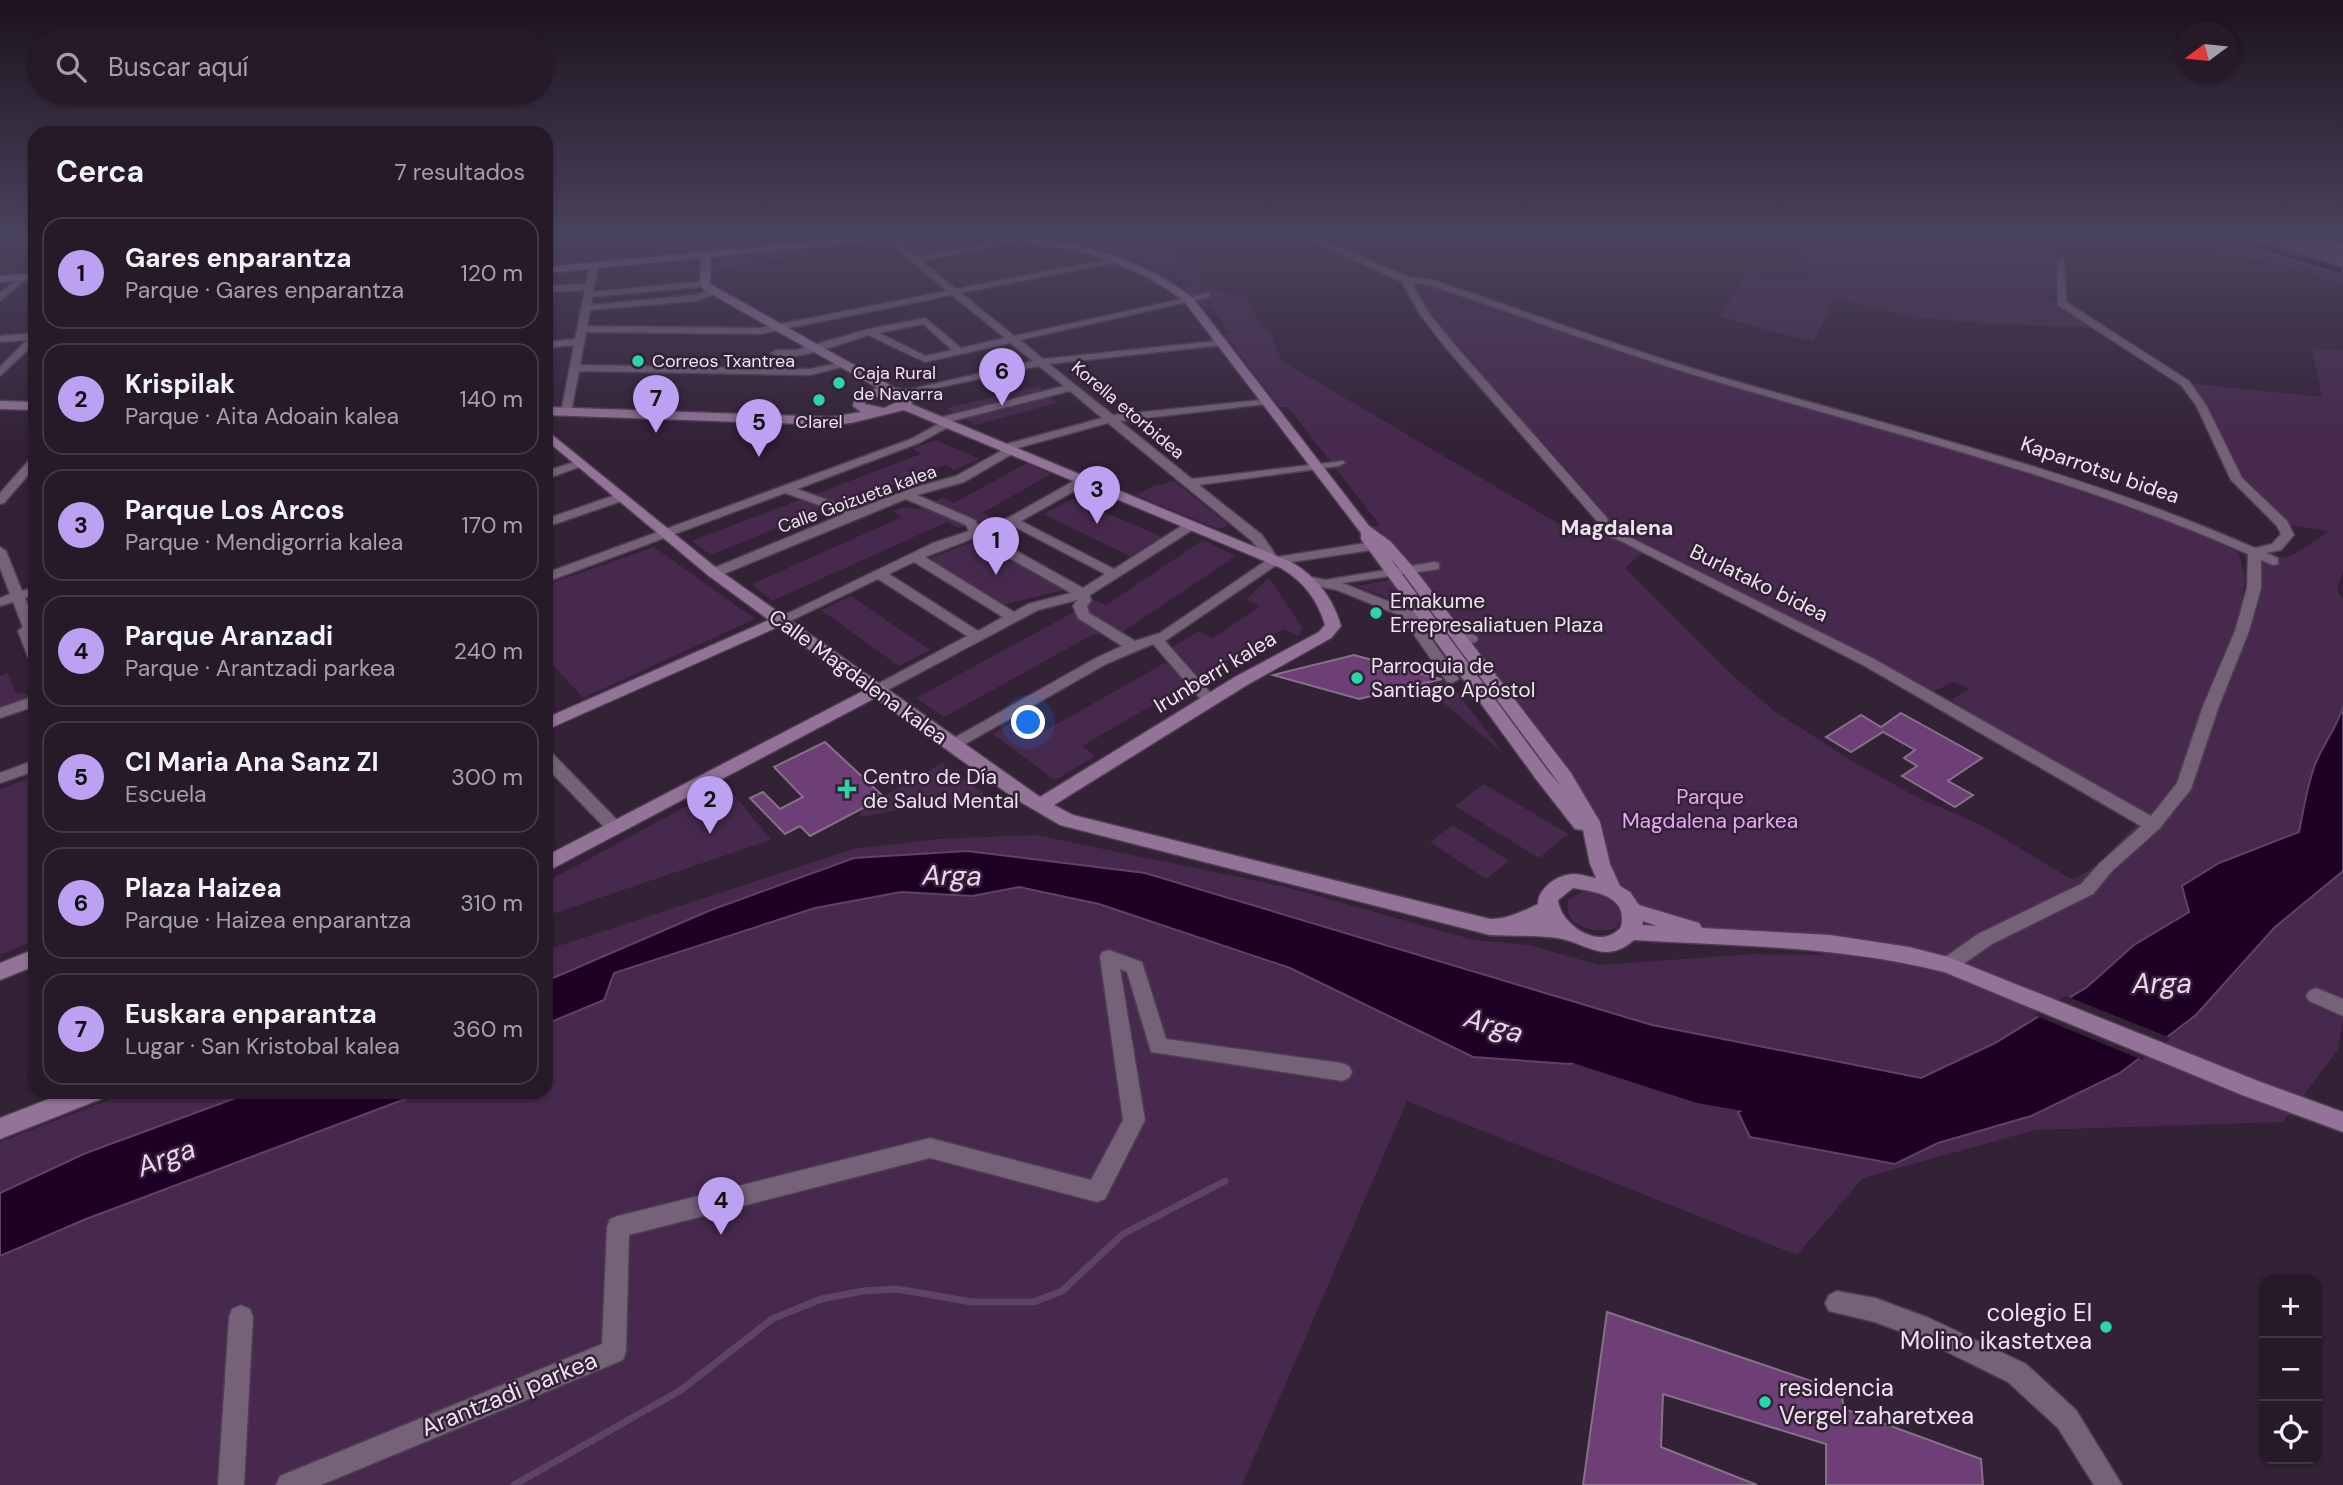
<!DOCTYPE html>
<html lang="es">
<head>
<meta charset="utf-8">
<style>
  :root { --surface:#261928; --page:#322634; --text:#f1f3f6; --muted:#a4a0a8; --line:#423845; --accent:#bca0f2 }
  body { margin:0; font-family:"DM Sans",sans-serif; background:var(--page); color:var(--text) }
  .controls { position:absolute; right:21px; bottom:21px; display:grid; overflow:hidden; border-radius:14px; box-shadow:0 2px 5px #0004 }
  .controls button { width:63px; height:63px; display:grid; place-items:center; padding:0; border:0; border-bottom:2px solid var(--line); background:var(--surface); color:var(--text); font:35px sans-serif }
  .compass { position:absolute; left:2175px; top:21px; width:63px; height:63px; border-radius:50%; background:var(--surface); box-shadow:0 2px 5px #0004; rotate:255deg }
  .you { position:absolute; left:1029px; top:723px; width:24px; height:24px; margin:-18px; border:5px solid #fff; border-radius:50%; background:#1a73e8; box-shadow:0 0 0 10px #1a73e833 }
  .badge { display:grid; place-items:center; width:46px; height:46px; border-radius:50%; background:var(--accent); color:#111; font-size:23px; font-weight:700 }
  .pin { position:absolute; translate:-50% -58px; filter:drop-shadow(0 2px 4px #0008) }
  .pin::after { content:''; position:absolute; top:37px; width:24px; height:21px; background:inherit; clip-path:polygon(0 0,100% 0,50% 100%) }
  .list { margin:0; padding:0; list-style:none }
  h2 { display:flex; justify-content:space-between; align-items:center; height:91px; margin:0; padding:0 28px; font-size:30px }
  h2 small { font-size:23px; font-weight:400; color:var(--muted) }
  .list li { display:grid; grid-template-columns:46px 1fr auto; gap:21px; align-items:center; box-sizing:border-box; height:112px; margin:0 14px 14px; padding:0 14px; border:2px solid var(--line); border-radius:21px }
  .list b { display:block; font-size:26px; white-space:nowrap }
  .list p { margin:0; font-size:23px; white-space:nowrap; color:var(--muted) }
  .list em { font-size:23px; font-style:normal; color:var(--muted) }
  .icon { flex:none; width:38px; height:38px; fill:none; stroke:currentColor; stroke-width:2; stroke-linecap:round; stroke-linejoin:round }
  .map { position:relative; flex:none; width:2343px; height:1485px; overflow:hidden }
  .search { position:absolute; background:var(--surface); box-shadow:0 2px 5px #0004; left:28px; top:28px; width:525px; height:77px; display:flex; align-items:center; gap:18px; box-sizing:border-box; padding:0 24px; border-radius:38px; color:var(--muted); font-size:26px }
  .panel { position:absolute; background:var(--surface); box-shadow:0 2px 5px #0004; left:28px; top:126px; width:525px; height:973px; border-radius:21px }
  .map>svg:first-child { display:block }
</style>
</head>
<body>
<div class="map">
<svg width="2343" height="1485" viewBox="0 0 2343 1485">
  <rect width="100%" height="100%" fill="#332136"/>
  <!-- green -->
  <g fill="#47294d" fill-rule="evenodd">
    <path d="M1081 239 1108 240 1117 248 1166 239C1189 267 1203 297 1244 294L1261 327 1270 332 1280 357 1287 364 1571 531 1602 525 1604 512 1431 315 1416 285 1427 284 1687 374 1862 422 2108 497 2238 550 2245 577 2242 604 2250 618 2260 562 2293 555 2330 531 2283 524 2237 480 2185 383 2322 397 2312 348 2343 350V571L2337 590 2343 599V707L2337 725 2317 759 2309 783 2300 832 2219 863 2183 886 2190 912 2134 945 2087 987 1995 1043 1921 1078 1652 1025 1145 873 967 851 854 858 711 910 546 981V950L853 849 939 839 1036 835 1286 887 1474 940 1529 945 1599 965 1754 954 1823 955 1805 942 1716 937 1628 903 1611 889 1591 822 1419 576 1396 548 1371 527 1380 525 1288 407H1280L1224 334 1230 333 1210 307 1205 308 1184 288 1189 287C1155 263 1116 252 1076 243ZM1645 551 1934 691 1954 682 1969 689 1951 700 2141 819 2100 863 2073 880 1983 826 1915 796 1855 763 1774 711 1732 675 1625 568Z"/>
    <path d="M1802 239H2055L2060 272 2058 296 2038 295 2061 303 2099 328C2012 323 1919 327 1836 297L1813 342 1720 317 1745 275 1811 282Z"/>
    <path d="M2167 239C2229 239 2284 258 2343 275V284L2295 269Z"/>
    <polygon points="807,249 797,256 720,269 722,258"/>
    <polygon points="1039,386 1057,403 975,425 946,408"/>
    <polygon points="936,440 979,459 954,470 946,465 851,501 858,507 828,516 819,510 711,555 691,541 921,454 913,448"/>
    <polygon points="1027,463 1051,474 982,513 994,519 958,528 947,522 772,601 752,584 902,517 893,511 904,507 920,509 942,498 954,503"/>
    <polygon points="1174,481 1229,525 1219,529 1136,495 1154,486"/>
    <polygon points="1073,499 1153,533 1161,537 1130,556 1043,514"/>
    <polygon points="980,539 1068,589 1003,605 926,560"/>
    <polygon points="1203,540 1236,556 1122,632 1092,635 944,717 916,698 1074,612 1092,599 1106,605"/>
    <polygon points="654,547 755,619 583,698 546,657 546,585"/>
    <polygon points="1269,578 1303,629 1298,636 1284,629 1186,683 1194,696 1186,701 1173,693 1082,746 1095,756 1055,780 993,734 1022,717 1043,732 1168,661 1170,649 1198,631 1213,638 1260,606 1246,599"/>
    <polygon points="1391,580 1413,608 1357,586"/>
    <polygon points="851,596 930,650 899,666 821,610"/>
    <polygon points="8,673 16,693 26,694 29,697 0,707 0,676"/>
    <polygon points="1447,679 1504,754 1445,704 1424,692 1426,690 1420,684"/>
    <polygon points="942,763 994,801 927,805 859,817 862,809"/>
    <polygon points="35,776 35,940 0,955 0,789"/>
    <polygon points="1484,784 1568,834 1539,858 1455,806"/>
    <polygon points="726,785 771,840 546,916 546,882"/>
    <polygon points="1453,825 1509,861 1486,879 1430,842"/>
    <polygon points="2343,871 2343,1020 2338,1050 2283,1122 2035,1130 1863,1178 1797,1255 1407,1101 1242,1485 0,1485 0,1256 86,1219 424,1092 546,1092 546,1024 604,1000 614,973 815,908 901,892 972,896 1019,887 1099,904 1569,1064 1611,1054 1704,1081 1791,1089 1895,1164 1938,1143 2031,1116 2234,975 2275,927"/>
    <path d="M1592 891C1607 895 1619 901 1623 918L1616 928C1597 936 1559 925 1569 899L1582 892Z"/>
    <polygon points="129,1092 156,1092 159,1095 165,1092 252,1092 86,1153 0,1193 0,1142"/>
  </g>
  <!-- forest -->
  <polygon fill="#7e4c86" points="2250,239 2329,239 2343,244 2343,267"/>
  <!-- water -->
  <g fill="#1f0025" stroke="#5d4462" stroke-width="2">
    <polygon points="2202,239 2258,241 2343,267 2343,275 2251,248"/>
    <path d="M2343 707V871L2275 927 2196 1015 2120 1073 2031 1116 1938 1143 1895 1164 1750 1137 1738 1112 1790 1089 1703 1081 1611 1054 1569 1064 1473 1057 1290 968 1099 904 1019 887 972 896 901 892 815 908 614 973 604 1000 546 1024V981L711 910 854 858 967 851 1145 873 1652 1025 1921 1078 1995 1043 2087 987 2134 945 2189 912 2182 886 2219 863 2299 832C2304 808 2307 785 2316 762 2324 743 2337 727 2343 707Z"/>
    <polygon points="252,1092 424,1092 86,1219 0,1256 0,1193 86,1153"/>
  </g>
  <!-- pier -->
  <polygon fill="#332136" points="2066,996 2171,1038 2142,1060 2034,1015"/>
  <g fill="none" stroke-linecap="round" stroke-linejoin="round">
    <!-- stream -->
    <polyline stroke="#5d4462" stroke-width="7" points="514,1485 681,1390 772,1319 821,1299 863,1291 897,1289 972,1302 1034,1302 1062,1291 1123,1234 1225,1181"/>
    <!-- river -->
    <polygon fill="#1f0025" fill-rule="evenodd" points="1564,1031 1697,1071 1806,1090 1819,1095 1825,1106 1819,1117 1806,1122 1697,1103 1551,1056 1546,1046 1551,1036"/>
  </g>
  <!-- building -->
  <g fill="#6e3e76" stroke="#867189" stroke-width="2">
    <polygon points="1354,655 1441,679 1442,679 1359,699 1273,675"/>
    <polygon points="1901,713 1982,758 1948,781 1973,795 1955,807 1902,776 1917,766 1904,758 1915,750 1883,732 1851,752 1826,737 1861,715 1881,727"/>
    <polygon points="825,742 884,797 810,836 800,826 785,834 750,798 763,792 780,809 803,797 774,767"/>
    <polygon points="1607,1312 1841,1391 1844,1409 1981,1459 1983,1485 1826,1485 1826,1444 1663,1394 1661,1447 1757,1485 1583,1485"/>
  </g>
  <g fill="none" stroke-linecap="round" stroke-linejoin="round">
    <defs>
      <g id="street">
        <path d="M885 239H894L916 257 1008 239H1025L922 261 956 289 1120 257 1121 259 1117 262 961 293 1014 336 1209 293V297L1020 340 1043 359 1226 340 1228 342 1223 345 1049 364 1113 415 1271 399V403L1267 404 1120 421 1192 479 1343 461 1345 463 1339 466 1199 485 1262 535 1277 557 1372 542 1378 546 1372 550 1278 564 1165 641 1215 698 1218 701 1215 704H1205L1153 644 1106 664 953 751 947 750 945 746 947 742 1096 658 1122 646 1078 618 1073 606 1077 600 1038 610 882 693H872L870 690 872 687 967 636 878 579 786 623 781 624 774 620 933 543 969 531 966 525 906 499 719 576H709V570L844 514 785 493 546 582V573L911 439 940 423 936 420 938 418 1064 386 1039 366 904 395 899 392 1033 361 1010 343 925 362 868 335C847 342 789 365 771 353L776 350H796L869 329 925 318 961 348 1005 338 952 295 760 334 586 332 580 365 810 369 845 362 850 365 810 375 579 371 571 412 566 415 561 412 574 345 546 348V342L575 339 585 290 546 292V286L586 284 590 265 594 262 598 265 593 292 705 281 708 282V286L592 297 591 305 695 295 715 289 720 292 696 301 590 310 587 326 760 328 947 291ZM923 324 952 350 926 356 879 333ZM1070 391 1102 418 999 446 997 448 1001 451 956 476 913 488 855 510 797 489 919 443 952 425V421ZM1108 423 1252 541 1267 560 1160 633 1135 641 1089 613 1087 606 1091 601 1090 595 1194 529V523H1186L1114 569 1021 521 1087 484V478H1079L1008 518 979 528 975 520 917 495 964 482 1014 453V449ZM1011 525 1105 574 1083 588 986 534ZM974 538 1071 593 1028 604 1014 612 925 557ZM914 562 1003 617 978 631 889 574Z"/>
        <path d="M1308 239H1319L1408 277 1433 280C1534 314 1633 352 1735 381 1910 431 2087 474 2255 548L2272 544 2281 534 2277 526 2231 480 2196 405 2181 385 2058 305 2057 260 2064 258 2066 302 2189 381 2206 405 2242 478 2287 521 2294 535 2281 550 2266 553 2278 558V564L2273 565 2261 560V588L2249 631 2219 706 2191 789 2159 829 2112 871 2093 894 1992 944 1955 970 1948 972 1941 970 1938 965 1941 960 1978 934 2081 884 2100 863 2141 826 1863 665 1621 541 1598 532 1597 521 1446 348 1419 313 1402 282ZM1412 283 1429 285C1528 318 1625 355 1725 384 1901 436 2079 479 2248 554L2247 588 2235 631 2203 706 2177 783 2151 816 1874 659 1609 527 1607 518 1454 344 1428 312Z"/>
        <polygon points="22,275 29,277 0,301 0,293"/>
        <polygon points="35,333 35,343 0,376 0,367 27,340 0,342 0,336"/>
        <polygon points="35,457 35,467 4,503 0,504 0,493 31,458"/>
        <polygon points="581,460 587,463 585,465 546,479 546,471"/>
        <polygon points="621,493 627,497 625,500 546,527 546,519"/>
        <polygon points="0,547 6,551 22,591 35,587 35,595 25,598 35,622 35,661 28,657 18,631 23,627 13,602 0,606 0,598 10,594 0,568"/>
        <polygon points="1434,562 1439,563 1439,569 1342,583 1476,636 1478,639 1476,642 1471,643 1421,624 1459,679 1452,683 1447,682 1401,616 1337,590 1302,583 1300,580 1307,576 1325,580"/>
        <polygon points="35,696 35,706 0,718 0,708"/>
        <polygon points="546,752 552,753 621,824 624,828 621,832 609,832 546,767"/>
        <polygon points="35,760 35,771 0,783 0,773"/>
        <polygon points="1109,950 1142,962 1166,1039 1342,1063 1349,1066 1352,1072 1349,1078 1342,1081 1151,1052 1127,972 1120,969 1145,1120 1105,1199 1097,1202 930,1158 629,1235 626,1351 623,1360 321,1485 276,1485 280,1476 602,1344 607,1227 610,1219 618,1216 930,1138 1091,1180 1123,1120 1100,957 1102,952"/>
        <polygon points="2316,988 2343,999 2343,1016 2309,1001 2306,996 2309,991"/>
        <polygon points="1837,1291 1875,1298 1929,1318 2026,1364 2076,1410 2122,1485 2094,1485 2058,1428 2008,1382 1923,1340 1875,1322 1829,1311 1825,1303 1829,1295"/>
        <polygon points="241,1305 250,1309 253,1317 244,1485 218,1485 229,1317 232,1309"/>
      </g>
      <g id="secondary">
        <path d="M837 239H872L867 242 711 257 710 284 895 388 908 390 914 401 911 404 1291 562C1316 576 1333 598 1341 626L1331 638 1247 685 1054 805 1073 815 1490 919C1505 920 1524 911 1538 904 1538 888 1558 874 1574 874 1581 874 1589 877 1596 878L1590 864 1583 830 1575 829 1536 779 1361 539V533L1184 301C1149 275 1112 259 1069 249 1053 246 1029 247 1015 239 1079 239 1141 259 1192 297L1369 526 1391 542 1413 567 1571 773 1600 822 1610 864 1620 886 1630 892 1639 905 1699 923 1702 928 1830 935 1909 947 1948 957 2258 1081 2343 1112V1132L2242 1095 1944 972C1842 946 1738 946 1634 940 1604 966 1586 942 1557 938 1535 935 1512 936 1490 935L1060 825 1014 798 875 698 546 872V856L865 690 778 627 546 730V718L769 620 709 576 546 440V430L719 570 1040 797 1235 677 1319 632 1325 625C1318 600 1303 581 1281 568L904 410 851 423 830 425 546 415V407L830 417 861 412 853 406 855 396 878 388 704 290 700 284 701 258 546 273V267ZM884 394 899 395 902 400 884 408 865 404V401ZM1390 558 1403 573 1561 786 1548 771ZM1573 888C1590 891 1621 894 1622 917 1622 923 1622 928 1617 931 1596 949 1560 923 1558 900ZM1643 921 1657 926 1642 925Z"/>
        <polygon points="35,273 35,279 0,282 0,276"/>
        <polygon points="0,401 35,402 35,410 0,409"/>
        <polygon points="35,949 35,966 0,980 0,963"/>
        <polygon points="67,1092 105,1092 101,1099 0,1139 0,1118"/>
      </g>
    </defs>
    <!-- street casing -->
    <use href="#street" stroke="#4d3e50" stroke-width="3"/>
    <!-- secondary casing -->
    <use href="#secondary" stroke="#4d3e50" stroke-width="3"/>
    <!-- street -->
    <use href="#street" fill="#756178" fill-rule="evenodd"/>
    <!-- secondary -->
    <use href="#secondary" fill="#947399" fill-rule="evenodd"/>
  </g>
  <!-- sky -->
  <linearGradient id="sky" x2="0" y2="1"><stop stop-color="#1c121e"/><stop offset="0.53" stop-color="#4a435d"/><stop offset="1" stop-color="#4a435d" stop-opacity="0"/></linearGradient>
  <rect width="2343" height="447" fill="url(#sky)"/>
  <!-- markers -->
  <g fill="#2ad5ac" stroke="#332136" stroke-width="2.5">
    <circle cx="638" cy="361" r="7"/>
    <circle cx="839" cy="383" r="7"/>
    <circle cx="819" cy="400" r="7"/>
    <circle cx="1376" cy="613" r="7"/>
    <circle cx="1357" cy="678" r="7"/>
    <path d="M843.5 778.5h7v7h7v7h-7v7h-7v-7h-7v-7h7z"/>
    <circle cx="2106" cy="1327" r="7"/>
    <circle cx="1765" cy="1402" r="7"/>
  </g>
  <g text-anchor="middle" stroke-width="5" stroke-linejoin="round" paint-order="stroke">
    <!-- far-poi labels -->
    <g font-size="18" fill="#efe3f1" stroke="#332136" text-anchor="start">
      <text x="652" y="367">Correos Txantrea</text>
      <text x="853" y="379">Caja Rural<tspan x="853" dy="21">de Navarra</tspan></text>
      <text x="819" y="428" text-anchor="middle">Clarel</text>
    </g>
    <!-- far-street labels -->
    <g font-size="18" fill="#efe3f1" stroke="#332136">
      <text transform="translate(1128 410) rotate(40)" y="6">Korella etorbidea</text>
      <text transform="translate(857 499) rotate(-20)" y="6">Calle Goizueta kalea</text>
    </g>
    <!-- street labels -->
    <g font-size="21" fill="#efe3f1" stroke="#332136">
      <text transform="translate(2100 470) rotate(19)" y="7">Kaparrotsu bidea</text>
      <text transform="translate(1759 583) rotate(26)" y="7">Burlatako bidea</text>
      <text transform="translate(1215 672) rotate(-31)" y="7">Irunberri kalea</text>
      <text transform="translate(858 677) rotate(36)" y="7">Calle Magdalena kalea</text>
    </g>
    <!-- far-quarter labels -->
    <g font-size="21" font-weight="bold" fill="#efe3f1" stroke="#332136">
      <text x="1617" y="535">Magdalena</text>
    </g>
    <!-- poi labels -->
    <g font-size="21" fill="#efe3f1" stroke="#332136" text-anchor="start">
      <text x="1390" y="608">Emakume<tspan x="1390" dy="24">Errepresaliatuen Plaza</tspan></text>
      <text x="1371" y="673">Parroquia de<tspan x="1371" dy="24">Santiago Apóstol</tspan></text>
      <text x="863" y="784">Centro de Día<tspan x="863" dy="24">de Salud Mental</tspan></text>
    </g>
    <!-- park labels -->
    <g font-size="21" fill="#eca5f8" stroke="#332136">
      <text x="1710" y="804">Parque<tspan x="1710" dy="24">Magdalena parkea</tspan></text>
    </g>
    <!-- near-poi labels -->
    <g font-size="24" fill="#efe3f1" stroke="#332136" text-anchor="end">
      <text x="2092" y="1321">colegio El<tspan x="2092" dy="28">Molino ikastetxea</tspan></text>
      <text x="1779" y="1396" text-anchor="start">residencia<tspan x="1779" dy="28">Vergel zaharetxea</tspan></text>
    </g>
    <!-- near-street labels -->
    <g font-size="24" fill="#efe3f1" stroke="#332136">
      <text transform="translate(509 1394) rotate(-22)" y="8">Arantzadi parkea</text>
    </g>
    <!-- near-water labels -->
    <g font-size="28" font-style="italic" fill="#f0d3f5" stroke="#332136">
      <text transform="translate(952 875) rotate(1)" y="10">Arga</text>
      <text x="2162" y="993">Arga</text>
      <text transform="translate(1494 1025) rotate(17)" y="10">Arga</text>
      <text transform="translate(166 1157) rotate(-20)" y="10">Arga</text>
    </g>
  </g>
</svg>
<div class="controls">
<button>+</button>
<button>−</button>
<button><svg class="icon" aria-label="locate" viewBox="0 0 24 24"><circle cx="12" cy="12" r="6"/><path d="M12 2v4M12 18v4M2 12h4M18 12h4"/></svg></button>
</div>
<svg class="compass" viewBox="-18 -18 36 36"><path d="M0-13l5 13h-10z" fill="#e53935"/><path d="M0 13l5-13h-10z" fill="#a4a0a8"/></svg>
<div class="you"></div>
<div class="pin badge" style="left:996px;top:575px">1</div>
<div class="pin badge" style="left:710px;top:834px">2</div>
<div class="pin badge" style="left:1097px;top:524px">3</div>
<div class="pin badge" style="left:721px;top:1235px">4</div>
<div class="pin badge" style="left:759px;top:457px">5</div>
<div class="pin badge" style="left:1002px;top:406px">6</div>
<div class="pin badge" style="left:656px;top:433px">7</div>
<div class="search"><svg class="icon" aria-label="search" viewBox="0 0 24 24"><circle cx="10" cy="10" r="6"/><path d="M15 15l6 6"/></svg>Buscar aquí</div>
<section class="panel">
<h2>Cerca<small>7 resultados</small></h2>
<ul class="list">
<li><span class="badge">1</span><div><b>Gares enparantza</b><p>Parque · Gares enparantza</p></div><em>120 m</em></li>
<li><span class="badge">2</span><div><b>Krispilak</b><p>Parque · Aita Adoain kalea</p></div><em>140 m</em></li>
<li><span class="badge">3</span><div><b>Parque Los Arcos</b><p>Parque · Mendigorria kalea</p></div><em>170 m</em></li>
<li><span class="badge">4</span><div><b>Parque Aranzadi</b><p>Parque · Arantzadi parkea</p></div><em>240 m</em></li>
<li><span class="badge">5</span><div><b>CI Maria Ana Sanz ZI</b><p>Escuela</p></div><em>300 m</em></li>
<li><span class="badge">6</span><div><b>Plaza Haizea</b><p>Parque · Haizea enparantza</p></div><em>310 m</em></li>
<li><span class="badge">7</span><div><b>Euskara enparantza</b><p>Lugar · San Kristobal kalea</p></div><em>360 m</em></li>
</ul>
</section>
</div>
</body>
</html>
